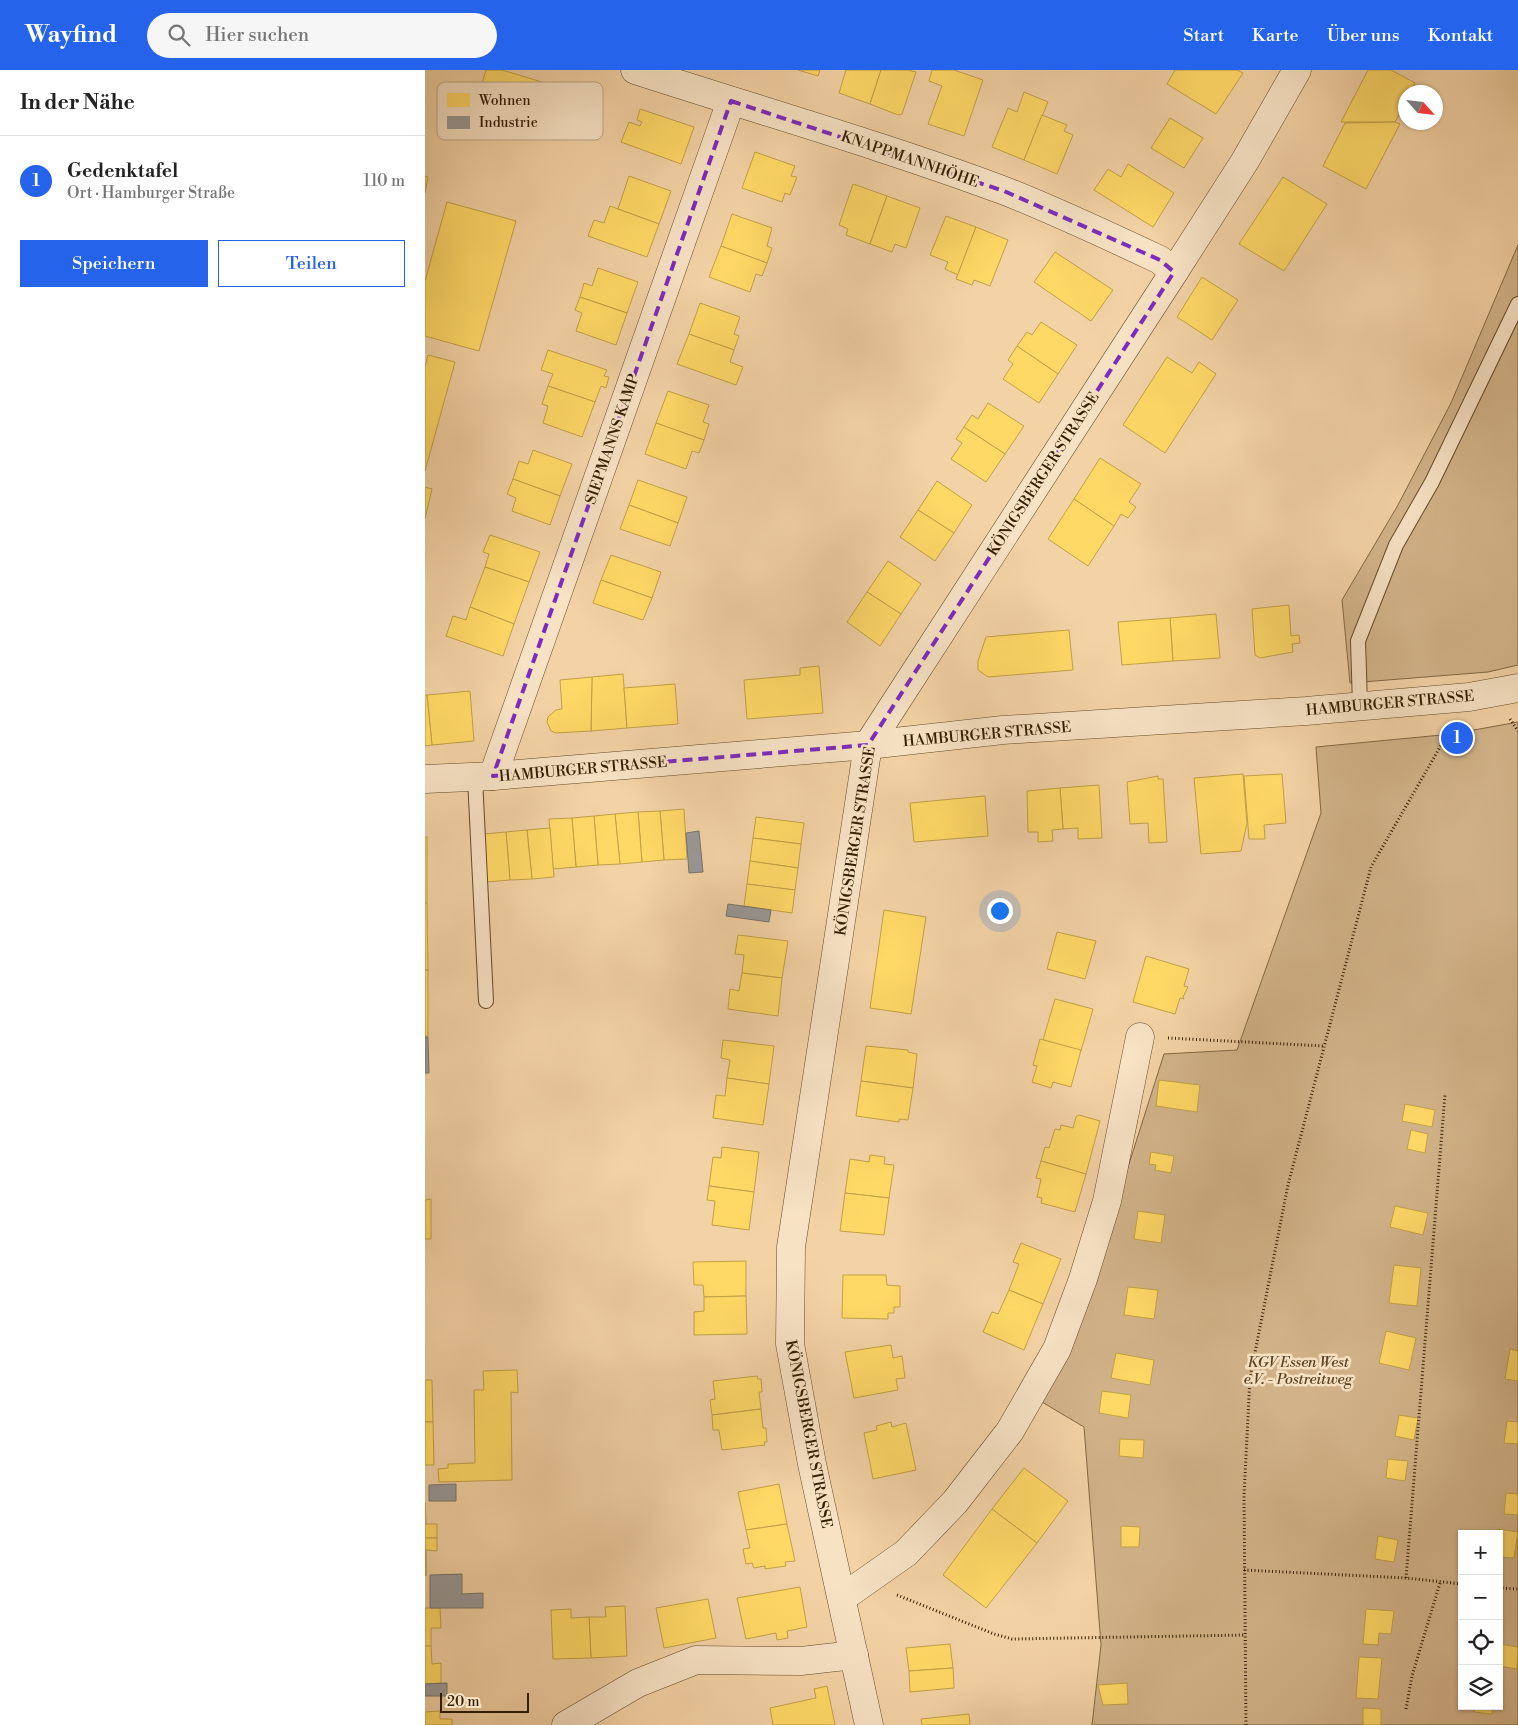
<!DOCTYPE html>
<html lang="de">
<head>
<meta charset="utf-8">
<style>
  :root { --surface:#fff; --page:#f6f6f6; --text:#222; --muted:#767676; --line:#e0e0e0; --accent:#2563eb }
  body { margin:0; font-family:"Libre Bodoni",serif; background:var(--page); color:var(--text) }
  .controls { position:absolute; right:15px; bottom:15px; display:grid; overflow:hidden; border-radius:0px; box-shadow:0 1px 4px #0004 }
  .controls button { width:45px; height:45px; display:grid; place-items:center; padding:0; border:0; border-bottom:1px solid var(--line); background:var(--surface); color:var(--text); font:25px sans-serif }
  .compass { position:absolute; left:973px; top:15px; width:45px; height:45px; border-radius:50%; background:var(--surface); box-shadow:0 1px 4px #0004; rotate:117deg }
  .scale { position:absolute; left:15px; bottom:12px; width:89px; box-sizing:border-box; padding-left:5px; border:2px solid #331e00; border-top:0; font-size:14px; line-height:18px; white-space:nowrap; color:#331e00; -webkit-text-stroke:4px #f7e2c4; paint-order:stroke }
  .you { position:absolute; left:574px; top:840px; width:18px; height:18px; margin:-12px; border:4px solid #fff; border-radius:50%; background:#1a73e8; box-shadow:0 0 0 8px #1a73e833 }
  .badge { display:grid; place-items:center; width:32px; height:32px; border-radius:50%; background:var(--accent); color:#fff; font-size:16px; font-weight:700 }
  .pin { position:absolute; translate:-50% -50%; border:2px solid #fff; box-shadow:0 1px 5px #0006 }
  .list { margin:0; padding:0; list-style:none }
  h2 { display:flex; justify-content:space-between; align-items:center; height:65px; margin:0; padding:0 20px; font-size:21px }
  h2 small { font-size:16px; font-weight:400; color:var(--muted) }
  .list li { display:grid; grid-template-columns:32px 1fr auto; gap:15px; align-items:center; box-sizing:border-box; height:90px; padding:0 20px; border-top:1px solid var(--line) }
  .list b { display:block; font-size:19px; white-space:nowrap }
  .list p { margin:0; font-size:16px; white-space:nowrap; color:var(--muted) }
  .list em { font-size:16px; font-style:normal; color:var(--muted) }
  .actions { display:flex; gap:10px; padding:15px 20px }
  .actions a { flex:1; padding:11px 0; border:1px solid var(--accent); border-radius:0px; text-align:center; font-size:18px; color:var(--accent) }
  .actions .main { background:var(--accent); color:#fff }
  .icon { flex:none; width:28px; height:28px; fill:none; stroke:currentColor; stroke-width:2; stroke-linecap:round; stroke-linejoin:round }
  .map { position:relative; flex:none; width:1093px; height:1655px; overflow:hidden }
  header { display:flex; align-items:center; gap:30px; box-sizing:border-box; height:70px; padding:0 25px; background:var(--accent); color:#fff }
  header strong { font-size:24px }
  nav { display:flex; gap:28px; margin-inline-start:auto; font-size:18px }
  .search { width:350px; height:45px; background:var(--page); display:flex; align-items:center; gap:12px; box-sizing:border-box; padding:0 18px; border-radius:28px; color:var(--muted); font-size:19px }
  main { display:flex }
  aside { flex:1; background:var(--surface) }
  .map>svg:first-child { display:block }
</style>
</head>
<body>
<header>
<strong>Wayfind</strong>
<div class="search"><svg class="icon" aria-label="search" viewBox="0 0 24 24"><circle cx="10" cy="10" r="6"/><path d="M15 15l6 6"/></svg>Hier suchen</div>
<nav><a>Start</a><a>Karte</a><a>Über uns</a><a>Kontakt</a></nav>
</header>
<main>
<aside>
<h2>In der Nähe<small></small></h2>
<ul class="list">
<li><span class="badge">1</span><div><b>Gedenktafel</b><p>Ort · Hamburger Straße</p></div><em>110 m</em></li>
</ul>
<div class="actions"><a class="main">Speichern</a><a>Teilen</a></div>
</aside>
<div class="map">
<svg width="1093" height="1655" viewBox="0 0 1093 1655">
  <rect width="100%" height="100%" fill="#f3d2a5"/>
  <filter id="stains"><feTurbulence type="fractalNoise" baseFrequency=".004" numOctaves="4"/><feColorMatrix values="0 0 0 0 .2 0 0 0 0 .09 0 0 0 0 .02 0 0 0 .5 -.17"/></filter>
  <radialGradient id="worn" r=".72"><stop offset=".6" stop-color="#630" stop-opacity="0"/><stop offset="1" stop-color="#630" stop-opacity=".3"/></radialGradient>
  <!-- green -->
  <g fill="#d2b389" stroke="#826844" fill-rule="evenodd">
    <polygon points="1093,175 1093,595 1063,602 925,613 917,530 973,435 1026,333"/>
    <path d="M1093 652V1655H667L676 1575 659 1357 617 1332 683 1160 739 984 812 980 896 743 891 677 1027 664ZM1037 1464H1074V1636H1037Z"/>
  </g>
  <!-- homes -->
  <g fill="#ffd966" stroke="#c2a147">
    <polygon points="61,0 77,0 127,15 111,70 46,50"/>
    <polygon points="373,0 395,0 393,6"/>
    <polygon points="421,0 456,0 445,34 414,23"/>
    <polygon points="456,0 483,0 491,2 477,44 473,45 445,34"/>
    <polygon points="507,0 529,0 558,10 539,66 503,54 517,16 504,11"/>
    <polygon points="750,0 812,0 818,3 791,44 742,14"/>
    <polygon points="943,0 966,0 990,13 985,22 981,22 981,32 970,52 916,52"/>
    <polygon points="599,22 623,32 599,90 567,77 583,38 592,42"/>
    <polygon points="215,39 269,57 256,94 196,72 204,52 215,56 217,52 212,50"/>
    <polygon points="617,45 642,55 639,61 648,65 632,104 599,90"/>
    <polygon points="745,48 778,68 759,98 726,78"/>
    <polygon points="970,52 975,54 941,119 898,96 920,53"/>
    <polygon points="330,82 370,96 366,106 372,107 365,125 360,123 357,132 317,118"/>
    <polygon points="703,94 749,123 728,157 669,120 683,99 696,107"/>
    <polygon points="0,106 3,107 0,123"/>
    <polygon points="204,106 246,121 234,154 193,139"/>
    <polygon points="858,107 902,134 859,201 814,174"/>
    <polygon points="428,114 462,126 445,174 421,165 423,159 414,155"/>
    <polygon points="462,126 495,138 481,178 470,174 467,182 445,174"/>
    <polygon points="22,132 91,151 54,281 0,266 0,211"/>
    <polygon points="185,136 234,154 222,187 163,166 169,150 179,153"/>
    <polygon points="307,144 347,158 342,176 347,178 342,193 296,176"/>
    <polygon points="521,146 551,157 533,205 520,199 523,192 505,185"/>
    <polygon points="551,157 583,170 565,216 549,210 547,215 531,209"/>
    <polygon points="296,176 342,193 337,206 331,204 325,222 284,207"/>
    <polygon points="630,182 688,220 666,251 609,212"/>
    <polygon points="173,198 213,212 202,243 155,227 159,213 167,216"/>
    <polygon points="777,207 813,230 787,270 752,247"/>
    <polygon points="155,227 202,243 191,275 151,261 157,243 150,240"/>
    <polygon points="275,233 315,247 309,264 314,266 309,280 264,264"/>
    <polygon points="616,252 652,275 633,304 592,276 602,262 607,265"/>
    <polygon points="264,264 309,280 305,292 318,297 311,315 252,294"/>
    <polygon points="592,276 633,304 614,333 578,309 588,294 583,290"/>
    <polygon points="123,280 182,300 179,306 184,307 181,318 176,316 170,332 123,316 128,304 116,300"/>
    <polygon points="3,285 30,292 0,401 0,297"/>
    <polygon points="742,287 767,303 774,292 791,304 740,383 698,355"/>
    <polygon points="123,316 170,332 157,367 118,353 123,336 117,334"/>
    <polygon points="243,321 284,335 278,352 284,354 279,370 231,353"/>
    <polygon points="563,333 599,356 580,384 539,357 547,345 553,349"/>
    <polygon points="231,353 279,370 274,383 267,381 261,399 220,384"/>
    <polygon points="539,357 580,384 561,412 526,389 537,373 531,369"/>
    <polygon points="108,380 147,394 135,426 88,409 94,391 103,394"/>
    <polygon points="675,388 716,414 704,432 711,437 703,448 696,444 689,456 649,429"/>
    <polygon points="88,409 135,426 125,455 87,441 91,428 82,424"/>
    <polygon points="213,410 262,427 253,453 204,435"/>
    <polygon points="512,411 547,435 529,463 493,440"/>
    <polygon points="0,417 7,419 0,449"/>
    <polygon points="649,429 689,456 663,496 623,469"/>
    <polygon points="204,435 253,453 245,476 195,459"/>
    <polygon points="493,440 529,463 510,491 475,467"/>
    <polygon points="65,465 115,482 104,512 60,497 64,484 58,482"/>
    <polygon points="186,485 236,502 227,528 176,510"/>
    <polygon points="463,491 496,514 476,544 442,522"/>
    <polygon points="60,497 104,512 89,554 45,537"/>
    <polygon points="176,510 227,528 218,550 168,533"/>
    <polygon points="442,522 476,544 455,576 422,552"/>
    <polygon points="864,535 866,566 874,565 875,573 867,574 868,582 835,588 830,585 827,539"/>
    <polygon points="45,537 89,554 78,586 21,566 28,546 41,550"/>
    <polygon points="791,544 795,588 748,591 745,548"/>
    <polygon points="745,548 748,591 697,595 693,552"/>
    <polygon points="644,560 648,600 563,607 553,600 553,591 561,567"/>
    <polygon points="394,596 398,643 322,649 319,610 375,605 375,598"/>
    <polygon points="198,604 202,658 166,661 167,607"/>
    <polygon points="167,607 166,661 131,663 126,661 122,652 123,647 131,640 137,639 135,610"/>
    <polygon points="250,614 253,654 202,658 199,618"/>
    <polygon points="45,621 49,671 7,675 2,625"/>
    <polygon points="0,625 2,625 7,675 0,676"/>
    <polygon points="818,704 822,753 816,781 776,784 769,708"/>
    <polygon points="857,704 861,753 839,755 840,769 824,769 819,706"/>
    <polygon points="733,706 733,709 738,709 742,772 724,773 723,753 705,754 702,712"/>
    <polygon points="674,715 677,768 653,769 653,758 638,759 635,718"/>
    <polygon points="635,718 638,759 627,760 628,771 613,772 613,762 603,762 602,721"/>
    <polygon points="560,726 563,766 489,772 485,733"/>
    <polygon points="259,739 262,789 239,790 235,741"/>
    <polygon points="235,741 239,790 217,792 213,742"/>
    <polygon points="213,742 217,792 195,794 190,744"/>
    <polygon points="190,744 195,794 173,795 169,746"/>
    <polygon points="169,746 173,795 151,797 147,748"/>
    <polygon points="331,747 379,753 376,774 328,768"/>
    <polygon points="147,748 151,797 128,799 124,749"/>
    <polygon points="125,758 129,807 107,809 102,760"/>
    <polygon points="102,760 107,809 85,810 81,762"/>
    <polygon points="81,762 85,810 62,812 58,764"/>
    <rect x="0" y="767" width="2" height="66"/>
    <polygon points="328,768 376,774 373,798 325,791"/>
    <polygon points="325,791 373,798 370,820 322,814"/>
    <polygon points="322,814 370,820 367,843 319,836"/>
    <polygon points="0,833 2,833 3,900 0,900"/>
    <polygon points="459,840 501,847 486,944 445,938"/>
    <polygon points="632,862 671,871 660,909 622,899"/>
    <polygon points="313,865 363,871 357,908 317,903 319,885 310,884"/>
    <polygon points="721,886 764,899 759,916 763,917 758,927 759,929 755,928 750,944 708,932"/>
    <rect x="0" y="900" width="3" height="66"/>
    <polygon points="317,903 357,908 353,946 303,939 305,919 314,921"/>
    <polygon points="630,929 668,939 656,981 618,970"/>
    <polygon points="615,969 656,980 646,1017 628,1012 626,1018 607,1012 612,996 608,995"/>
    <polygon points="298,970 349,976 344,1014 302,1008 305,990 296,988"/>
    <polygon points="441,976 483,980 483,982 492,984 488,1018 436,1011"/>
    <polygon points="302,1008 344,1014 338,1055 288,1048 291,1025 300,1026"/>
    <polygon points="734,1010 775,1015 772,1042 731,1036"/>
    <polygon points="436,1011 488,1018 483,1050 474,1049 474,1052 431,1046"/>
    <polygon points="980,1034 1010,1040 1007,1057 977,1051"/>
    <polygon points="654,1045 675,1051 661,1104 616,1091 620,1077 624,1078 630,1059 635,1060 636,1055 648,1058 651,1047"/>
    <polygon points="986,1060 1003,1064 1000,1083 982,1079"/>
    <polygon points="297,1077 334,1082 329,1122 284,1116 288,1087 296,1088"/>
    <polygon points="726,1082 749,1086 746,1103 730,1100 731,1095 724,1094"/>
    <polygon points="445,1085 460,1087 459,1094 469,1095 464,1128 420,1123 425,1089 444,1092"/>
    <polygon points="616,1091 661,1104 650,1142 616,1133 617,1128 612,1127 616,1109 611,1108"/>
    <polygon points="284,1116 329,1122 324,1160 287,1155 290,1131 282,1130"/>
    <polygon points="420,1123 464,1128 459,1165 415,1161"/>
    <polygon points="6,1129 6,1169 0,1169 0,1130"/>
    <polygon points="970,1136 1003,1143 998,1165 965,1157"/>
    <polygon points="713,1141 740,1145 736,1173 709,1169"/>
    <polygon points="596,1173 636,1189 618,1234 584,1220 594,1194 588,1192"/>
    <polygon points="321,1191 321,1226 279,1227 278,1215 269,1215 268,1192"/>
    <polygon points="969,1195 996,1198 992,1236 964,1233"/>
    <polygon points="418,1205 461,1205 462,1215 475,1216 475,1237 469,1237 469,1243 463,1243 463,1249 417,1248"/>
    <polygon points="703,1217 733,1220 729,1249 699,1245"/>
    <polygon points="584,1220 618,1234 599,1280 558,1262 567,1242 573,1244"/>
    <polygon points="321,1226 322,1264 269,1265 269,1242 279,1241 279,1227"/>
    <polygon points="961,1261 991,1268 984,1300 954,1293"/>
    <polygon points="466,1275 468,1288 477,1286 480,1308 471,1309 473,1320 429,1328 420,1282"/>
    <polygon points="1085,1279 1093,1281 1093,1311 1080,1309"/>
    <polygon points="691,1283 729,1290 725,1315 686,1308"/>
    <polygon points="92,1300 93,1323 86,1322 87,1410 14,1412 13,1399 23,1398 23,1394 50,1393 49,1320 59,1320 58,1301"/>
    <polygon points="332,1306 333,1309 336,1309 337,1322 334,1322 336,1339 287,1345 285,1330 290,1329 288,1311"/>
    <polygon points="0,1310 7,1310 8,1352 0,1352"/>
    <polygon points="677,1321 706,1325 703,1348 674,1343"/>
    <polygon points="336,1339 338,1358 341,1358 342,1372 339,1372 340,1375 297,1380 294,1360 288,1360 287,1345"/>
    <polygon points="974,1345 993,1348 989,1370 970,1366"/>
    <polygon points="1082,1351 1093,1352 1093,1374 1079,1373"/>
    <polygon points="0,1352 8,1352 9,1395 0,1395"/>
    <polygon points="466,1352 467,1357 481,1353 491,1400 448,1409 439,1363 452,1360 451,1356"/>
    <polygon points="695,1369 719,1370 718,1388 694,1386"/>
    <polygon points="963,1389 983,1391 980,1411 961,1408"/>
    <polygon points="599,1398 643,1431 612,1473 567,1439"/>
    <polygon points="354,1414 362,1454 321,1460 313,1422"/>
    <polygon points="1081,1423 1093,1424 1093,1445 1079,1444"/>
    <polygon points="0,1432 1,1454 12,1454 12,1468 0,1468"/>
    <polygon points="567,1439 612,1473 561,1538 518,1505"/>
    <polygon points="362,1454 370,1491 360,1492 361,1496 340,1499 340,1496 329,1498 327,1493 321,1494 318,1479 325,1478 321,1460"/>
    <polygon points="696,1456 715,1457 714,1477 696,1477"/>
    <polygon points="1072,1459 1093,1462 1089,1488 1074,1487 1074,1464 1071,1464"/>
    <polygon points="953,1466 973,1470 969,1492 950,1489"/>
    <polygon points="0,1468 12,1468 12,1481 1,1480 1,1506"/>
    <polygon points="375,1517 382,1557 362,1561 363,1568 352,1570 351,1563 321,1569 312,1528"/>
    <polygon points="283,1529 291,1568 239,1578 231,1538"/>
    <polygon points="200,1536 202,1586 166,1588 164,1547 181,1547 180,1537"/>
    <polygon points="0,1538 15,1538 16,1558 6,1558 6,1576 0,1576"/>
    <polygon points="146,1539 146,1548 164,1547 166,1588 128,1589 126,1540"/>
    <polygon points="941,1539 969,1541 966,1564 954,1563 953,1575 938,1574"/>
    <polygon points="525,1574 528,1598 484,1601 481,1578"/>
    <polygon points="1076,1574 1093,1577 1092,1599 1074,1596"/>
    <polygon points="0,1576 6,1576 7,1594 16,1593 16,1613 0,1614"/>
    <polygon points="934,1587 957,1588 953,1629 931,1628"/>
    <polygon points="528,1598 529,1618 485,1622 484,1601"/>
    <polygon points="702,1613 703,1634 678,1635 673,1615"/>
    <polygon points="402,1616 410,1655 348,1655 345,1638 391,1628 389,1619"/>
    <polygon points="1050,1636 1068,1636 1067,1644 1049,1642"/>
    <polygon points="938,1638 956,1639 956,1655 938,1655"/>
    <polygon points="15,1641 15,1649 27,1649 27,1655 0,1655 0,1642"/>
    <polygon points="544,1644 545,1655 497,1655 496,1649"/>
  </g>
  <!-- industry -->
  <g fill="#999" stroke="#7a746b">
    <polygon points="274,761 278,802 264,803 261,763"/>
    <polygon points="303,834 346,840 344,852 301,846"/>
    <polygon points="0,967 3,967 4,1003 0,1003"/>
    <polygon points="31,1414 31,1431 4,1431 4,1415"/>
    <polygon points="37,1504 37,1524 58,1523 58,1538 5,1538 5,1505"/>
    <polygon points="22,1613 22,1626 0,1626 0,1614"/>
  </g>
  <g fill="none" stroke-linecap="round" stroke-linejoin="round">
    <defs>
      <g id="lane">
        <polyline points="935,635 933,571 971,475 1007,412 1093,234"/>
        <polyline points="50,708 61,931"/>
      </g>
      <g id="street">
        <path d="M210 0C333 40 459 76 580 121 633 142 684 166 735 190L749 202"/>
        <polyline points="68,706 306,31"/>
        <polyline points="0,709 68,706 443,675 578,660 881,641 1044,627 1093,618"/>
        <polyline points="417,1528 481,1483 530,1432 585,1361 632,1279 658,1209 682,1131 715,967"/>
        <polyline points="141,1655 213,1613 271,1590 376,1591 429,1585"/>
        <polyline points="444,1655 387,1394 365,1274 366,1177 443,675 749,202 820,91 872,0"/>
      </g>
    </defs>
    <!-- lane casing -->
    <use href="#lane" stroke="#634b29" stroke-width="16"/>
    <!-- street casing -->
    <use href="#street" stroke="#634b29" stroke-width="29"/>
    <!-- path -->
    <g stroke="#331e00" stroke-width="3" stroke-dasharray="1 2.5" stroke-linecap="butt">
      <polyline points="1085,649 1093,661"/>
      <polyline points="743,968 899,976"/>
      <polyline points="819,1500 981,1508 1037,1514"/>
      <polyline points="981,1508 1020,1024"/>
      <polyline points="1074,1518 1093,1519"/>
      <polyline points="472,1525 569,1564 587,1569 820,1565"/>
      <polyline points="981,1639 987,1606 1015,1513"/>
      <polyline points="821,1655 819,1425 825,1308 863,1115 946,797 1026,658"/>
    </g>
    <!-- lane -->
    <use href="#lane" stroke="#f7e2c4" stroke-width="14"/>
    <!-- street -->
    <use href="#street" stroke="#f7e2c4" stroke-width="28"/>
  </g>
  <!-- marked area -->
  <path fill="none" stroke="#7b2cbf" stroke-width="4" stroke-dasharray="10 6" stroke-linejoin="round" d="M306 31 579 121 735 190 749 202 443 675 68 706Z"/>
  <g text-anchor="middle" stroke-width="5" stroke-linejoin="round" paint-order="stroke">
    <!-- street labels -->
    <g font-size="15" fill="#331e00" stroke="#f7e2c4">
      <text transform="translate(485 89) rotate(19)" y="5">KNAPPMANNHÖHE</text>
      <text transform="translate(187 369) rotate(-71)" y="5">SIEPMANNS KAMP</text>
      <text transform="translate(618 404) rotate(-57)" y="5">KÖNIGSBERGER STRASSE</text>
      <text transform="translate(965 633) rotate(-5)" y="5">HAMBURGER STRASSE</text>
      <text transform="translate(562 664) rotate(-5)" y="5">HAMBURGER STRASSE</text>
      <text transform="translate(158 699) rotate(-5)" y="5">HAMBURGER STRASSE</text>
      <text transform="translate(430 771) rotate(-81)" y="5">KÖNIGSBERGER STRASSE</text>
      <text transform="translate(384 1364) rotate(79)" y="5">KÖNIGSBERGER STRASSE</text>
    </g>
    <!-- park labels -->
    <g font-size="15" font-style="italic" fill="#5b4322" stroke="#f7e2c4">
      <text x="873" y="1297">KGV Essen West<tspan x="873" dy="17">e.V. - Postreitweg</tspan></text>
    </g>
  </g>
  <!-- legend -->
  <rect x="12" y="12" width="166" height="58" rx="8" fill="#f7e2c4" stroke="#bca789" stroke-width="1"/>
  <rect x="22" y="23" width="23" height="14" fill="#ffd966"/>
  <rect x="22" y="46" width="23" height="13" fill="#999"/>
  <g font-size="14" fill="#331e00">
    <text x="54" y="35">Wohnen</text>
    <text x="54" y="57">Industrie</text>
  </g>
  <rect width="100%" height="100%" filter="url(#stains)"/>
  <rect width="100%" height="100%" fill="url(#worn)"/>
</svg>
<div class="controls">
<button>+</button>
<button>−</button>
<button><svg class="icon" aria-label="locate" viewBox="0 0 24 24"><circle cx="12" cy="12" r="6"/><path d="M12 2v4M12 18v4M2 12h4M18 12h4"/></svg></button>
<button><svg class="icon" aria-label="layers" viewBox="0 0 24 24"><path d="M12 4l9 5-9 5-9-5zM3 14l9 5 9-5"/></svg></button>
</div>
<svg class="compass" viewBox="-18 -18 36 36"><path d="M0-13l5 13h-10z" fill="#e53935"/><path d="M0 13l5-13h-10z" fill="#767676"/></svg>
<div class="scale">20 m</div>
<div class="you"></div>
<div class="pin badge" style="left:1032px;top:668px">1</div>
</div>
</main>
</body>
</html>
